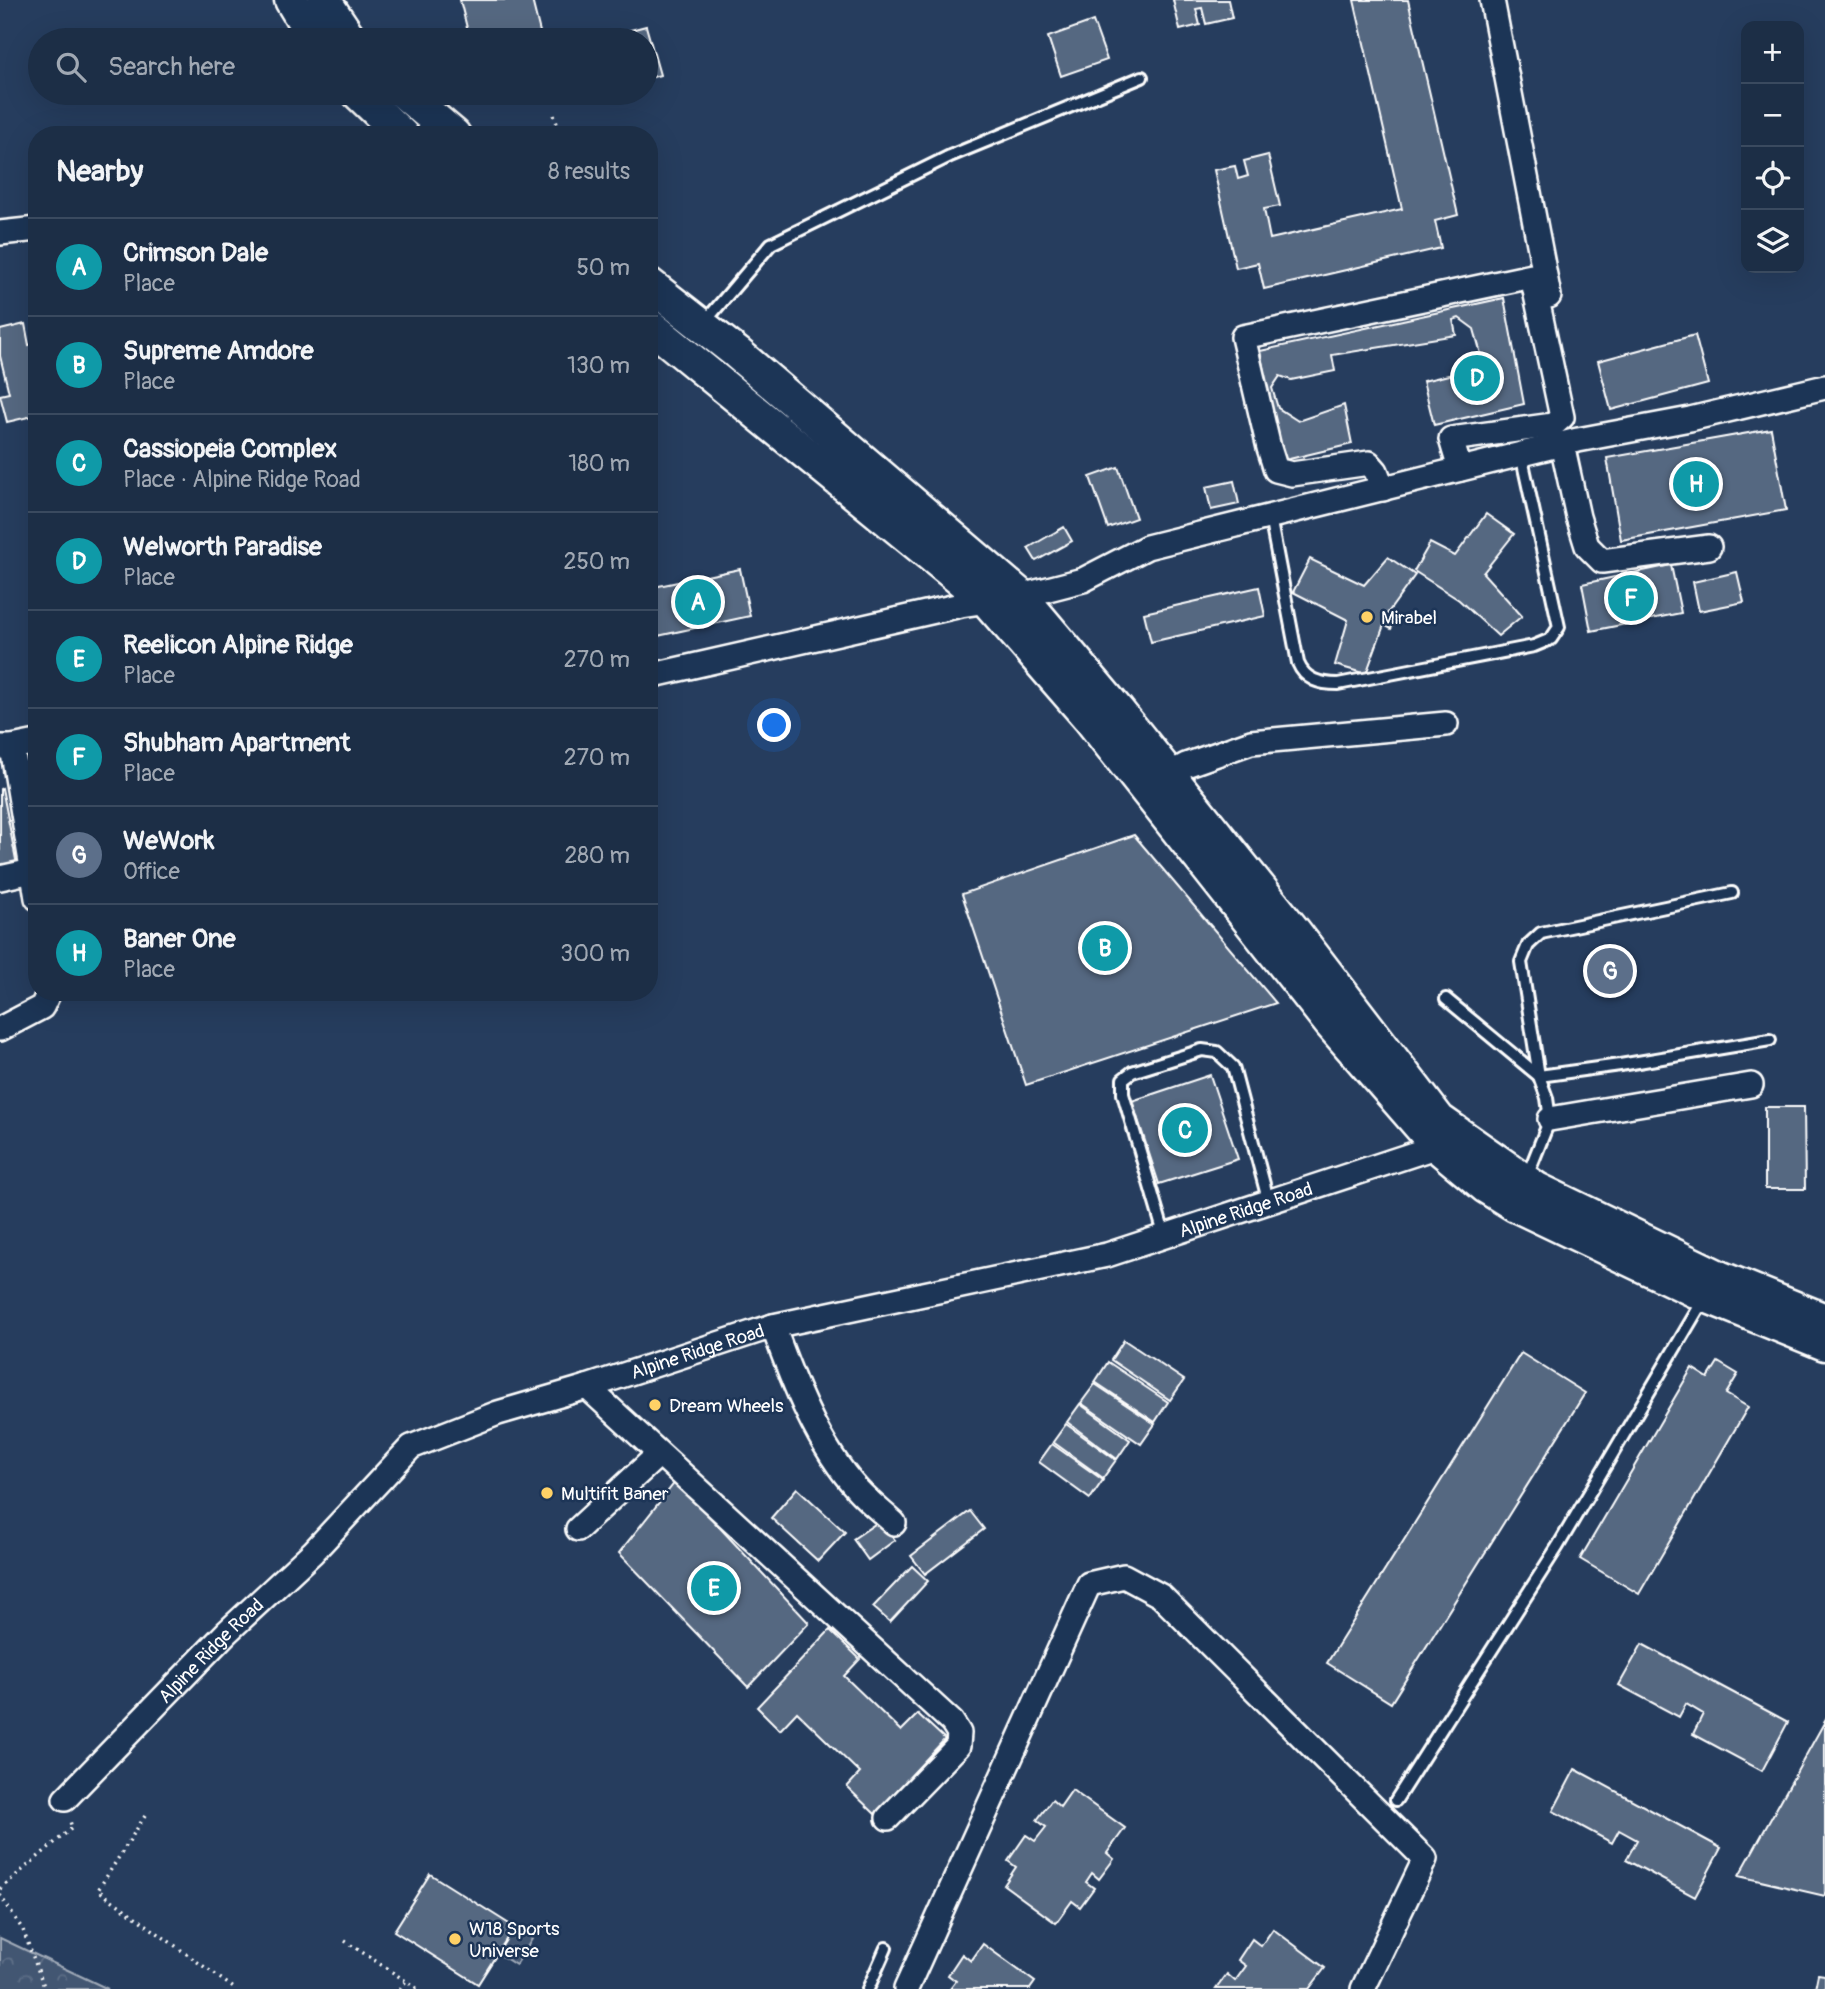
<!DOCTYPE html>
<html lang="en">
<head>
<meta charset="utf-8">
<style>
  :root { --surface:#1c2e46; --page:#25364d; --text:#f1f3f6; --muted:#a0a8b3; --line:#3a4a5f; --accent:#e69b98 }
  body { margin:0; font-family:Pangolin,sans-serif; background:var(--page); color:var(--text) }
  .controls { position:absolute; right:21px; top:21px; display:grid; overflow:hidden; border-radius:14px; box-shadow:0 7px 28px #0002 }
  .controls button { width:63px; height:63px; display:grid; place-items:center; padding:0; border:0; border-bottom:2px solid var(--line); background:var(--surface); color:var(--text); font:35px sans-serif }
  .you { position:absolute; left:775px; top:726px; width:24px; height:24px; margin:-18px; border:5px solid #fff; border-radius:50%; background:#1a73e8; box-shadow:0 0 0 10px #1a73e833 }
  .badge { display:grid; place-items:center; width:46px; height:46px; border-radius:50%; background:var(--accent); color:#fff; font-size:23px; font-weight:700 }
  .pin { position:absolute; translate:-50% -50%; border:4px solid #fff; box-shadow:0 2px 7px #0006 }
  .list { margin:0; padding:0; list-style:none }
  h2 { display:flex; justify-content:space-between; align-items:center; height:91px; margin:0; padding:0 28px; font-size:30px }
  h2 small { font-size:23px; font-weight:400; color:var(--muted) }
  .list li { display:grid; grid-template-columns:46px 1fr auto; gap:21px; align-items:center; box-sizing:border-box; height:98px; padding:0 28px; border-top:2px solid var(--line) }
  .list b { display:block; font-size:26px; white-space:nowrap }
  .list p { margin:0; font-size:23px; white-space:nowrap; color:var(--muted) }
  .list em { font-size:23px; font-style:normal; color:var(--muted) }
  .icon { flex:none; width:38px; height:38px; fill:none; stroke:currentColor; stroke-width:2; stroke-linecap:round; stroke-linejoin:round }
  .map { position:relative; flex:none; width:1825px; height:1989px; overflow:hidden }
  .search { position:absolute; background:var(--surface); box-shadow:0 7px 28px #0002; left:28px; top:28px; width:630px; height:77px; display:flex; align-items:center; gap:18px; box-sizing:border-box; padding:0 24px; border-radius:38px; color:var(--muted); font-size:26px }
  .panel { position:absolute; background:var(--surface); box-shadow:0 7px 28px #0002; left:28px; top:126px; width:630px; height:875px; border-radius:28px }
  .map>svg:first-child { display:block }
</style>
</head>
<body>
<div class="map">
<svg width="1825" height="1989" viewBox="0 0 1825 1989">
  <defs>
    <pattern id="forest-crowns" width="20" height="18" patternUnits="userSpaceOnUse" patternTransform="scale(1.75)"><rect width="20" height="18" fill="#425672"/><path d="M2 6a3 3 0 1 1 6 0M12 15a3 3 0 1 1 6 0" fill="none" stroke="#5e6f87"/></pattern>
  </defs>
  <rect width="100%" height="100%" fill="#263d5e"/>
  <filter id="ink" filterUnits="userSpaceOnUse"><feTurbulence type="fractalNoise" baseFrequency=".0143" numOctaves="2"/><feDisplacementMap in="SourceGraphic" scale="14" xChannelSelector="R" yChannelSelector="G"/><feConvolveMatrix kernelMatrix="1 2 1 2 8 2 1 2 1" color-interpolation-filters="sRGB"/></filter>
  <g filter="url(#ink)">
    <!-- green -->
    <polygon fill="#425672" stroke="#a0aab8" stroke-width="2" points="514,1927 532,1939 516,1965 497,1953"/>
    <!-- forest -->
    <polygon fill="url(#forest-crowns)" stroke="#a0aab8" stroke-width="2" points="0,1938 108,1989 0,1989"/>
    <!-- building -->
    <g fill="#556781" stroke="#fff" stroke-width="2">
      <polygon points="460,0 532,0 542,40 470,40"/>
      <polygon points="1173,0 1228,0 1232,18 1206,24 1202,8 1196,9 1200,25 1180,30"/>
      <polygon points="1354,0 1408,0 1458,215 1435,221 1441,248 1264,289 1258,263 1236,268 1214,170 1235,166 1238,179 1248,176 1244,161 1268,155 1280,206 1264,209 1270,239 1402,209"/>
      <polygon points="1093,21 1107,60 1061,76 1048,37"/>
      <polygon points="646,26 660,75 646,79 646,40 625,40 623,32"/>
      <polygon points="1504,298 1524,404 1434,425 1423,381 1470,370 1481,354 1474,329 1459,318 1453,320 1456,335 1332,355 1335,371 1291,380 1280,376 1272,388 1278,408 1298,421 1344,405 1352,444 1281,461 1260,351"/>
      <polygon points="25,324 29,345 37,343 37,415 7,422 0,395 9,393 0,356 0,330"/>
      <polygon points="1695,335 1708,384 1611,410 1598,361"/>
      <polygon points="1771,429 1786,510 1621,540 1607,458"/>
      <polygon points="1118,467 1136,518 1108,528 1090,477"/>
      <polygon points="1234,481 1239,504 1211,510 1206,487"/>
      <polygon points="1486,514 1514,534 1483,573 1522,616 1498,636 1459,600 1414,571 1430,543 1455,556"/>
      <polygon points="1064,527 1072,541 1036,561 1028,548"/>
      <polygon points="1388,557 1415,575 1387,614 1396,620 1391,629 1384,625 1366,674 1335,665 1348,620 1293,592 1310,559 1364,585"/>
      <polygon points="1671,565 1681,613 1591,631 1582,584"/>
      <polygon points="740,569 750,616 653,637 649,621 649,588"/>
      <polygon points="1737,572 1744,602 1699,611 1693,582"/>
      <polygon points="1259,587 1265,616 1151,642 1144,613"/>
      <polygon points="2,788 18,870 0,873 0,789"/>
      <polygon points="1134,835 1276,1003 1026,1085 962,894"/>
      <polygon points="1210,1075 1238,1159 1159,1184 1132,1101"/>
      <polygon points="1765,1107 1804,1107 1805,1189 1765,1189"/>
      <polygon points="1124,1340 1184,1380 1170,1400 1111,1360"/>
      <polygon points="1521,1353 1585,1393 1391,1703 1327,1663"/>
      <polygon points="1108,1362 1168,1402 1155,1422 1095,1382"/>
      <polygon points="1718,1362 1738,1374 1726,1394 1748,1407 1639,1594 1580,1559 1692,1368 1708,1378"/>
      <polygon points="1095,1384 1155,1424 1141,1444 1081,1403"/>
      <polygon points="1080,1404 1130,1440 1117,1459 1067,1422"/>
      <polygon points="1066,1424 1116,1460 1103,1478 1053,1442"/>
      <polygon points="1052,1444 1103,1480 1090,1499 1039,1462"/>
      <polygon points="676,1481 809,1623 748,1687 619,1553"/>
      <polygon points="797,1488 845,1532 818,1561 771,1518"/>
      <polygon points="970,1511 984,1529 925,1574 911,1556"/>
      <polygon points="881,1520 895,1540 868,1560 853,1539"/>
      <polygon points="912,1566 928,1581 890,1622 873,1607"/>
      <polygon points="830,1630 860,1659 844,1676 901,1731 918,1714 945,1739 875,1814 847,1787 860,1773 797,1712 780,1730 757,1707"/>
      <polygon points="1642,1644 1788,1722 1762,1771 1693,1734 1703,1714 1686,1704 1679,1717 1619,1685"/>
      <polygon points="1825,1721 1825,1896 1739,1876"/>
      <polygon points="1575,1769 1721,1848 1695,1897 1626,1860 1637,1840 1619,1830 1612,1843 1553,1811"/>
      <polygon points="1072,1790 1125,1828 1107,1853 1114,1859 1099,1879 1092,1873 1086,1882 1094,1888 1080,1907 1072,1901 1056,1923 1004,1885 1016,1867 1008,1861 1026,1835 1035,1841 1046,1827 1037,1820 1052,1800 1060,1807"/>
      <polygon points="430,1874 514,1927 478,1984 394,1931"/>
      <polygon points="1273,1929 1325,1968 1309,1989 1216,1989 1227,1974 1235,1981 1246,1966 1238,1960 1252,1939 1261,1946"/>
      <polygon points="983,1944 1035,1982 1030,1989 950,1989 956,1981 948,1975 962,1954 971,1961"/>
      <polygon points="1818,1974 1825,1975 1825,1989 1815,1989"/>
    </g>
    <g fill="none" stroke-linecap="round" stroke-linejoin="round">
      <defs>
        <g id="lane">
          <polyline points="703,324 771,244 950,156 1142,77"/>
          <path d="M1270 517 1298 663C1305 680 1320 684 1338 684L1534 646 1551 639 1559 627 1521 454"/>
          <polyline points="1446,999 1539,1076 1620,1065 1770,1040"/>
          <polyline points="1526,1179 1550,1119 1547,1098 1539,1076 1521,962 1528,945 1541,933 1732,893"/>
          <polyline points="1165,1237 1123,1094 1123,1079 1132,1072 1202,1050 1217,1052 1233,1067 1269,1203"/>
          <polyline points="1396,1800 1558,1546 1704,1299"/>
          <polyline points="868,1989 886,1948"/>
        </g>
        <g id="street">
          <polyline points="1492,0 1549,296"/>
          <polyline points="0,233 37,229"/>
          <polyline points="1562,444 1578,517 1587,546 1602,561 1709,547"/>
          <polyline points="1383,489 1376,471 1369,463 1292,474 1276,470 1269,448 1243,337 1532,276 1562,417 1553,425 1451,439 1460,469"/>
          <polyline points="649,676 961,605 1021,596 1083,580 1147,547 1578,440 1690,419 1825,387"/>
          <polyline points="0,747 12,747 37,742"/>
          <polyline points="12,747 37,898"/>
          <polyline points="1157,781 1186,765 1251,742 1446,724"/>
          <polyline points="0,878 32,871"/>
          <polyline points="0,1029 42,1007 49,992"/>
          <polyline points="1550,1119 1751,1085"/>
          <path d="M773 1326C793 1382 817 1445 858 1490 869 1502 882 1512 894 1523"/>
          <polyline points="587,1387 952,1722 959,1733 958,1746 888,1818"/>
          <polyline points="578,1529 659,1454"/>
          <path id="s1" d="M65 1799 227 1632 313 1552 411 1447 498 1413 587 1387 773 1326 1107 1255 1450 1142"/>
          <polyline points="906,1989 1089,1584 1124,1576 1161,1596 1425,1859 1363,1989"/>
        </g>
        <g id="secondary">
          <polyline points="291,0 315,40"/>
          <polyline points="324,0 351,40"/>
          <polyline points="358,93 402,135"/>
          <polyline points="404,93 454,135"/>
          <polyline points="649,284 737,353 1021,596 1118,711 1295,932 1439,1120 1537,1189 1719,1277 1825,1320"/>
          <polyline points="649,325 988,602 1089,718 1330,1023 1438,1147 1486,1187 1515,1205 1706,1296 1825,1344"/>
        </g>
      </defs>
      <!-- lane casing -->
      <use href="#lane" stroke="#fff" stroke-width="16"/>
      <!-- street casing -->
      <use href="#street" stroke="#fff" stroke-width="28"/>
      <!-- secondary casing -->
      <use href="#secondary" stroke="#fff" stroke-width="37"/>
      <!-- path -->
      <g stroke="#fff" stroke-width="3.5" stroke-dasharray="2 5" stroke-linecap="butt">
        <polyline points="554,115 561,135"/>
        <polyline points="145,1816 98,1890 235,1989"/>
        <polyline points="0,1889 72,1828 69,1818"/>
        <polyline points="0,1895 23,1930 45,1989"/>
        <polyline points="345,1941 418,1989"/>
        <polyline points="400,1989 406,1981"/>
      </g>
      <!-- lane -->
      <use href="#lane" stroke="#1d3557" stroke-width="10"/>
      <!-- street -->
      <use href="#street" stroke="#1d3557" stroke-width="23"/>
      <!-- secondary -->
      <use href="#secondary" stroke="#1d3557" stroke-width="32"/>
    </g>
  </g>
  <!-- markers -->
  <g fill="#ffd166" stroke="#1d3557" stroke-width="2.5">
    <circle cx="1367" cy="617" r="7"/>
    <circle cx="655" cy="1405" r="7"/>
    <circle cx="547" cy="1493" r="7"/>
    <circle cx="455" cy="1939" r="7"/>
  </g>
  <g text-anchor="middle" stroke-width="5" stroke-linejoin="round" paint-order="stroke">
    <!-- poi labels -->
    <g font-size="19" fill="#fff" stroke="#1d3557" text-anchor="start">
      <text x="1381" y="624">Mirabel</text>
      <text x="669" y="1412">Dream Wheels</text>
      <text x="561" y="1500">Multifit Baner</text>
      <text x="469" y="1935">W18 Sports<tspan x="469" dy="22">Universe</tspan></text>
    </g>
    <!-- street labels -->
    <g font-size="19" fill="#fff" stroke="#1d3557">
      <text dy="7" stroke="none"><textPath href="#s1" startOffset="1363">Alpine Ridge Road</textPath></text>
      <text dy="7" stroke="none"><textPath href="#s1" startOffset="796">Alpine Ridge Road</textPath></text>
      <text dy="7" stroke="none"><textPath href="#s1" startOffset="208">Alpine Ridge Road</textPath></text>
    </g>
  </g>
</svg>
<div class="controls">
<button>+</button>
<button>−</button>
<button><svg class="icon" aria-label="locate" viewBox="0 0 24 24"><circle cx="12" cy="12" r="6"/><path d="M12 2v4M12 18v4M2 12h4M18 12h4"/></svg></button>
<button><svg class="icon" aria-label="layers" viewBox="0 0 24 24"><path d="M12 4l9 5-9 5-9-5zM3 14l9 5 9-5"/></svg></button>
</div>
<div class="you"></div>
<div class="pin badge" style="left:698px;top:602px;background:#0f9aa8">A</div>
<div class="pin badge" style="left:1105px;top:948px;background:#0f9aa8">B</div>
<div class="pin badge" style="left:1185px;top:1130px;background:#0f9aa8">C</div>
<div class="pin badge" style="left:1477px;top:378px;background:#0f9aa8">D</div>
<div class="pin badge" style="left:714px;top:1588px;background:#0f9aa8">E</div>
<div class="pin badge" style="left:1631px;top:598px;background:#0f9aa8">F</div>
<div class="pin badge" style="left:1610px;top:971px;background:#5c6f8a">G</div>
<div class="pin badge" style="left:1696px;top:484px;background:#0f9aa8">H</div>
<div class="search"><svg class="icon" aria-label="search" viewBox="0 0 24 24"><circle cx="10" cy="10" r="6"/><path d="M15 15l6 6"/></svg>Search here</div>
<section class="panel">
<h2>Nearby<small>8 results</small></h2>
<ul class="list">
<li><span class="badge" style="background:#0f9aa8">A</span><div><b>Crimson Dale</b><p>Place</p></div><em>50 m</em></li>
<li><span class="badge" style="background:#0f9aa8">B</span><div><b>Supreme Amdore</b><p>Place</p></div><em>130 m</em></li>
<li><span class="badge" style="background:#0f9aa8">C</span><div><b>Cassiopeia Complex</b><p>Place · Alpine Ridge Road</p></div><em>180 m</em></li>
<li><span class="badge" style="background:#0f9aa8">D</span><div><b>Welworth Paradise</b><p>Place</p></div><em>250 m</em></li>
<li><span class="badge" style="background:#0f9aa8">E</span><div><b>Reelicon Alpine Ridge</b><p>Place</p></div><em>270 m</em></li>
<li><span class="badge" style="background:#0f9aa8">F</span><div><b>Shubham Apartment</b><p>Place</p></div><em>270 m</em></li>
<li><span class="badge" style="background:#5c6f8a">G</span><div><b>WeWork</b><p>Office</p></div><em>280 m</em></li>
<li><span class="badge" style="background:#0f9aa8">H</span><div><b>Baner One</b><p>Place</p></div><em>300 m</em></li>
</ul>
</section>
</div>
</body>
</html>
